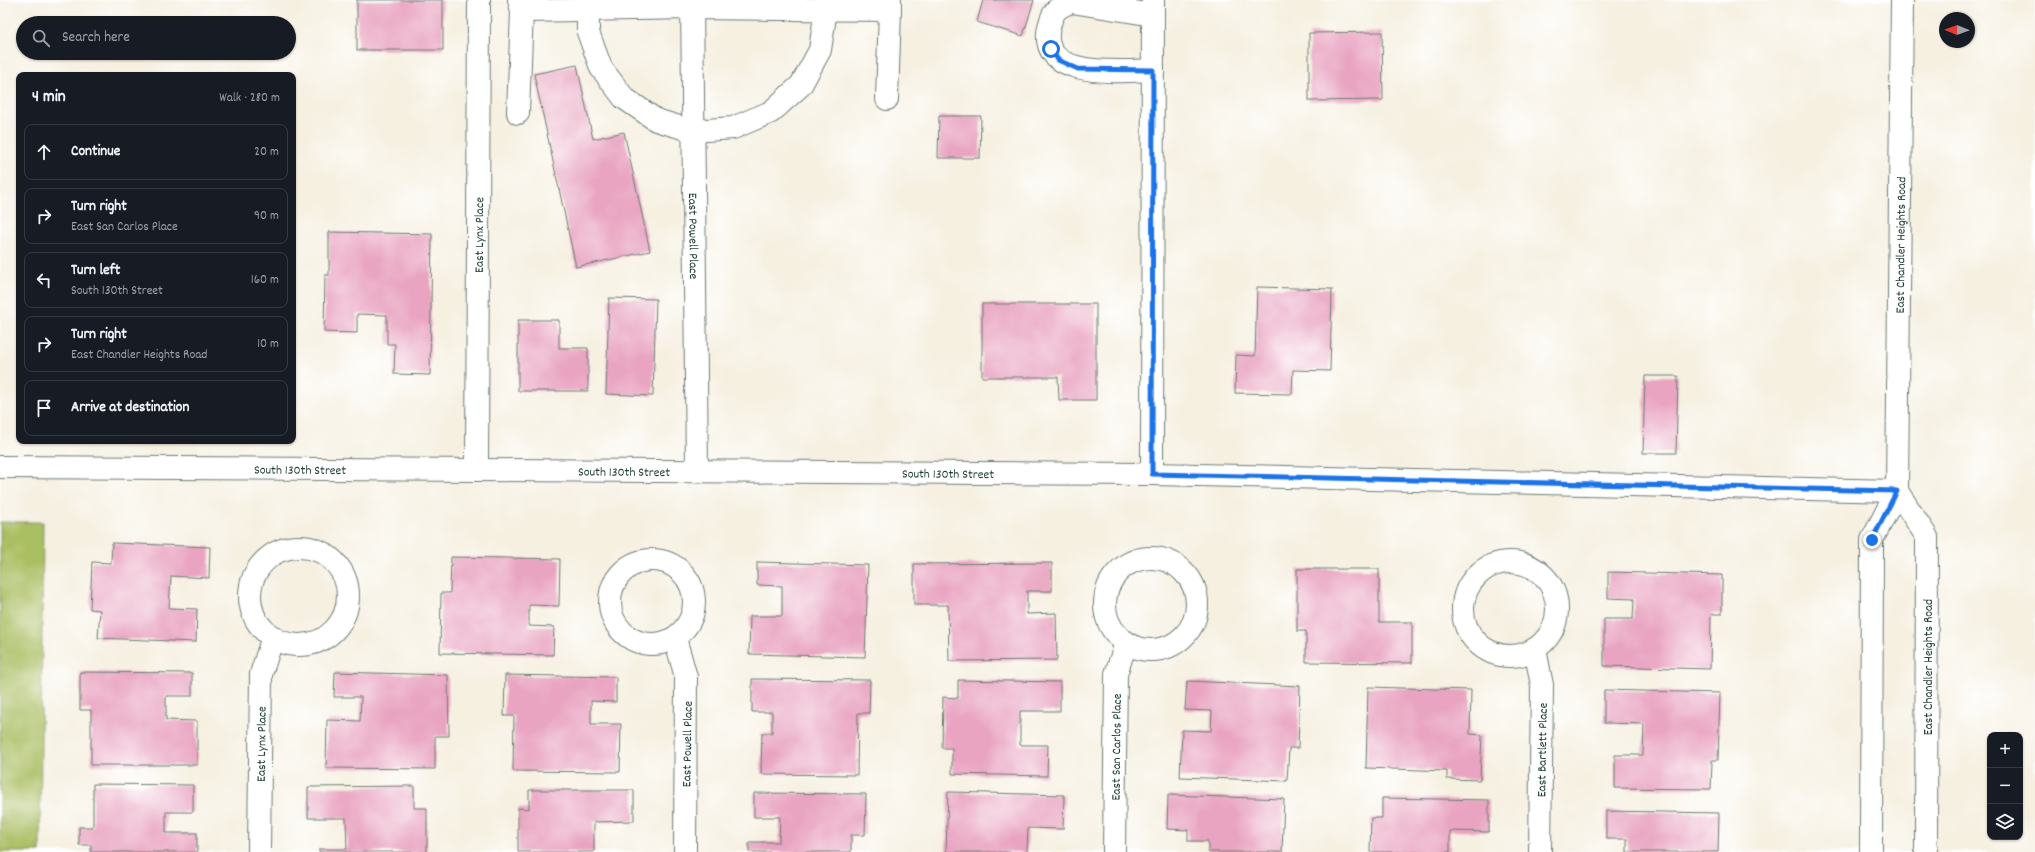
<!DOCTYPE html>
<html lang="en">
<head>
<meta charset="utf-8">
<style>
  :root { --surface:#171b24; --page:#242831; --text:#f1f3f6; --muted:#9ea1a6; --line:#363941 }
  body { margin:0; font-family:Dekko,sans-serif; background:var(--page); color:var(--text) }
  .controls { position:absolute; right:12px; bottom:12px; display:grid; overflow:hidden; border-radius:8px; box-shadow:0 1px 3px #0004 }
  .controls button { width:36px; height:36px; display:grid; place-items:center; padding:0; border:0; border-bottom:1px solid var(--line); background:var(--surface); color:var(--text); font:20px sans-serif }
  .compass { position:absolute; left:1939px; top:12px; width:36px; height:36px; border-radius:50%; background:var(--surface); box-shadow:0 1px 3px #0004; rotate:271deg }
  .stop { position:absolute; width:12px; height:12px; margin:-9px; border:3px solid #1a73e8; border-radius:50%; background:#fff }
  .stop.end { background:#1a73e8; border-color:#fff; box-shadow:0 1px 4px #0008 }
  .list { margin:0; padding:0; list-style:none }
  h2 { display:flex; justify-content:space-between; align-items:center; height:52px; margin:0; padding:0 16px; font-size:17px }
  h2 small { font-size:13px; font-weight:400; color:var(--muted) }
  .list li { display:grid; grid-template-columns:26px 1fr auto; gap:12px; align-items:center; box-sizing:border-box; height:56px; margin:0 8px 8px; padding:0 8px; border:1px solid var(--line); border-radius:8px }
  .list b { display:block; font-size:15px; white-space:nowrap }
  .list p { margin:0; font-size:13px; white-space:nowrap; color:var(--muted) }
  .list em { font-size:13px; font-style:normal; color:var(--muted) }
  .icon { flex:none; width:22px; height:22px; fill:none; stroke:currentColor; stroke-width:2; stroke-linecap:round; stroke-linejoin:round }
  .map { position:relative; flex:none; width:2035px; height:852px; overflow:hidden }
  .search { position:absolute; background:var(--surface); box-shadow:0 1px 3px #0004; left:16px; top:16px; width:280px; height:44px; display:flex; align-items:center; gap:10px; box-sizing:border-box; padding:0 14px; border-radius:22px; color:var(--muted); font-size:15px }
  .panel { position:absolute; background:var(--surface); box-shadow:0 1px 3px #0004; left:16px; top:72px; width:280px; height:372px; border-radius:8px }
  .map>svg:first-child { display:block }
</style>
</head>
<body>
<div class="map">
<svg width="2035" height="852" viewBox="0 0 2035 852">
  <rect width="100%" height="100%" fill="#fff"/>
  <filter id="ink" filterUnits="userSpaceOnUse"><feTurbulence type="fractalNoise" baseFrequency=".025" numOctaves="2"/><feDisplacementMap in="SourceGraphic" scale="8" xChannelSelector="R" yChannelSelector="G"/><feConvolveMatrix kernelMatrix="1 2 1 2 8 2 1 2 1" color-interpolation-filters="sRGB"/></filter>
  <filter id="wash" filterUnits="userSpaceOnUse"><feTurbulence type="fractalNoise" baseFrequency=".012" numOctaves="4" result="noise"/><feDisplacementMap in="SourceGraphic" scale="16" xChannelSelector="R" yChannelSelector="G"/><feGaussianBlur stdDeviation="0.9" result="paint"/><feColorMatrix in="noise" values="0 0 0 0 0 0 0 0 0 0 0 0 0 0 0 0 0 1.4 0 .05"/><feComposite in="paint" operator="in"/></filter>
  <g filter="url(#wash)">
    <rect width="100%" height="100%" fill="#f6f0e1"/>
    <!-- green -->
    <polygon fill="#aabe62" stroke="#647e4b" points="0,522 43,522 40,852 0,852"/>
    <g id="blocks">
      <!-- building -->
      <g fill="#e9a4c1">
        <rect x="357" y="0" width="86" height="50"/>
        <polygon points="983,0 1034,0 1023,36 977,22"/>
        <polygon points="1382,32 1383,100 1309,101 1309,33"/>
        <polygon points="577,65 593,139 624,132 650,251 576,267 534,74"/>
        <polygon points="939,116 981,116 980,158 938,158"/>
        <polygon points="329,232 432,234 430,375 394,374 395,344 387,344 387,315 357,314 357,333 324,332 325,275 329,275"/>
        <polygon points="1257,287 1332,289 1330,371 1293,370 1292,394 1235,393 1236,355 1255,356"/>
        <polygon points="609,298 656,299 653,396 606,394"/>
        <polygon points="982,304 1096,304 1096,400 1059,400 1058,377 982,377"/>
        <polygon points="518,320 559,320 559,348 588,348 588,391 518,391"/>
        <polygon points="1645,376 1678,376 1676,453 1643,453"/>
        <polygon points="112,543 210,547 209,578 171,576 169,608 197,609 196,642 98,638 100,610 90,609 92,562 111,563"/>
        <polygon points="451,557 560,559 559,606 529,605 529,626 554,627 553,655 440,653 441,593 450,593"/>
        <polygon points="757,562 868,565 865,657 749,654 750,616 782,616 782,586 757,585"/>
        <polygon points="1052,563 1052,591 1027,591 1027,614 1056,613 1057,660 949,661 948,605 914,605 914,564"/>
        <polygon points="1297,569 1379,569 1379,622 1412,622 1412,663 1306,662 1306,631 1297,631"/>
        <polygon points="1608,572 1722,575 1722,614 1711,614 1710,669 1604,666 1604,619 1633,619 1634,599 1608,598"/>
        <polygon points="80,672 192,673 192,696 166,696 166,720 197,721 197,765 91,765 91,710 80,710"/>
        <polygon points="335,672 448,675 449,736 435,736 435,769 326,768 327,720 360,721 361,697 334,697"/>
        <polygon points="505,675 616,677 616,702 591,701 591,724 621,724 620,772 513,771 514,716 504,716"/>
        <polygon points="752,679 870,680 869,713 858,713 857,775 761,774 762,733 772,733 772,712 752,712"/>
        <polygon points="958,680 1060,682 1060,711 1020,711 1020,745 1048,745 1047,776 952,774 952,748 942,748 943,697 958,698"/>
        <polygon points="1187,681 1300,686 1298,748 1289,748 1287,781 1180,777 1182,730 1211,731 1212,711 1185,710"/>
        <polygon points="1368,687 1471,690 1470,734 1482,735 1480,780 1447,779 1447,771 1366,768"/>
        <polygon points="1604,690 1720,693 1718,760 1712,760 1711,789 1615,788 1615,755 1643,755 1644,724 1604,723"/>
        <polygon points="93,784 193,785 193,812 166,812 166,833 197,833 197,852 91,852 91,845 79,845 79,827 93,827"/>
        <polygon points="414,786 414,808 427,808 427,852 319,852 319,849 347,849 346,818 308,818 308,787"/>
        <polygon points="529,790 634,790 634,821 594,822 594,852 518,852 518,808 529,809"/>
        <polygon points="948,792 1064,795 1063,829 1028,828 1027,852 946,852"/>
        <polygon points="754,793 866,794 865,835 851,835 851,852 749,852 749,842 779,842 780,817 754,817"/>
        <polygon points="1168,795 1284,799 1282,852 1208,852 1208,841 1188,841 1188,830 1167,829"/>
        <polygon points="1382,798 1489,800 1489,832 1450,831 1450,852 1370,852 1371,818 1382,818"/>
        <polygon points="1606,811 1719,813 1718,852 1627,852 1627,839 1606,839"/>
      </g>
    </g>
  </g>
  <g filter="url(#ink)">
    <use href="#blocks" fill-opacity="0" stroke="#6a7c71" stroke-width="1"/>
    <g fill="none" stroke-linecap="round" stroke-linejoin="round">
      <defs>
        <g id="minor">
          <polyline points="519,0 522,11 692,8 890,10 890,0"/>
          <polyline points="588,0 588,32 601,68 624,98 656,120 693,131 733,128 771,112 801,85 820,50 826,9 825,0"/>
          <path id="s1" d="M692 0 697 471"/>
          <path d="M1153 15 1072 2C1056 7 1053 11 1049 27 1037 80 1121 71 1153 70"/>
          <polyline points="887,99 890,10"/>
          <polyline points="518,113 522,11"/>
          <path id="s2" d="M0 467 1152 474 1897 491"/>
          <path id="s3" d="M477 470 479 0"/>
          <polyline points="1152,474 1153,0"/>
          <circle cx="299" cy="596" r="49"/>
          <circle cx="1151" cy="604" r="46"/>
          <circle cx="652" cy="602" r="42"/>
          <circle cx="1510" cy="609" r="47"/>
          <polyline points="675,638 686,677 685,852"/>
          <polyline points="1535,649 1542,685 1540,852"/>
          <path id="s4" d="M259 852 261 674 273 637"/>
          <path id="s5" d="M1114 852 1116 674 1126 643"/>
        </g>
        <g id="major">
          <polyline points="1897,491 1927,537 1926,852"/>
          <path id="s6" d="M1871 852 1872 540 1897 491 1902 0"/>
        </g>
      </defs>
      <!-- minor casing -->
      <use href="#minor" stroke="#6a7c71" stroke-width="24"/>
      <!-- major casing -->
      <use href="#major" stroke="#6a7c71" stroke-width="24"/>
      <!-- minor -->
      <use href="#minor" stroke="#fff" stroke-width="22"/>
      <!-- major -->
      <use href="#major" stroke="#fff" stroke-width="22"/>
    </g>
  </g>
  <g fill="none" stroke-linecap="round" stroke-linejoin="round" filter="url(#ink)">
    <!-- route -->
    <polyline stroke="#1a73e8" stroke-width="5" points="1051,49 1058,60 1078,69 1153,70 1152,474 1897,491 1872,540"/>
  </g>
  <g text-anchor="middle" stroke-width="3" stroke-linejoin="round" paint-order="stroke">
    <!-- street labels -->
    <g font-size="13" fill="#1f3d34" stroke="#fff">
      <text dy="5" stroke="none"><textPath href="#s3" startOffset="235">East Lynx Place</textPath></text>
      <text dy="5" stroke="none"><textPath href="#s1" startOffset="236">East Powell Place</textPath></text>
      <text dy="5" stroke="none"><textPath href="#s6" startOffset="613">East Chandler Heights Road</textPath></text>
      <text dy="5" stroke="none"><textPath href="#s2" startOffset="300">South 130th Street</textPath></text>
      <text dy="5" stroke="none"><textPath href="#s2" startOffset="624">South 130th Street</textPath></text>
      <text dy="5" stroke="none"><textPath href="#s2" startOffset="948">South 130th Street</textPath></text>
      <text transform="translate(1927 667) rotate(-90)" y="5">East Chandler Heights Road</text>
      <text dy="5" stroke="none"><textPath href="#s4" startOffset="108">East Lynx Place</textPath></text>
      <text transform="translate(686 744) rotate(-89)" y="5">East Powell Place</text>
      <text dy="5" stroke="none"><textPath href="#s5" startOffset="105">East San Carlos Place</textPath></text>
      <text transform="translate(1541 750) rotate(-89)" y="5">East Bartlett Place</text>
    </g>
  </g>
</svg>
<div class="controls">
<button>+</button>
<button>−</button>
<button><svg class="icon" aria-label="layers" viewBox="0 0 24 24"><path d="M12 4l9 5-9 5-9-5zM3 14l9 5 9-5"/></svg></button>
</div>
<svg class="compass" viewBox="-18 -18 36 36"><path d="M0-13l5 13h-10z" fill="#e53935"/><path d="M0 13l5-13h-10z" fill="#9ea1a6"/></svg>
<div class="stop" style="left:1051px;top:49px"></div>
<div class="stop end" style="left:1872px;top:540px"></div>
<div class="search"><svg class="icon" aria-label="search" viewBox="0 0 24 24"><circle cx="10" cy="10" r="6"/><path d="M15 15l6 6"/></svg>Search here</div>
<section class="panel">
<h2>4 min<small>Walk · 280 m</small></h2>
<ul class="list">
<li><svg class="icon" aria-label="ahead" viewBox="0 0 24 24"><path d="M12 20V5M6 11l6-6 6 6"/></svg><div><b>Continue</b></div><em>20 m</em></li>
<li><svg class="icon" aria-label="right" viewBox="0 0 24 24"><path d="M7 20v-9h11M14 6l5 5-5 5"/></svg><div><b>Turn right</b><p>East San Carlos Place</p></div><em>90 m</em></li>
<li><svg class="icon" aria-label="left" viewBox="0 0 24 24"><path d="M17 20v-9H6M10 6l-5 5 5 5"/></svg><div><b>Turn left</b><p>South 130th Street</p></div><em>160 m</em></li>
<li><svg class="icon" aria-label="right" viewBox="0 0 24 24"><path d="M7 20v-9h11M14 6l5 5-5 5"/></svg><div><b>Turn right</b><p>East Chandler Heights Road</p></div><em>10 m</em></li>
<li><svg class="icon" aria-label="arrive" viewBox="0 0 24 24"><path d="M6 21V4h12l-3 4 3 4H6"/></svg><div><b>Arrive at destination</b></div></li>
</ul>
</section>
</div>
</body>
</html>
